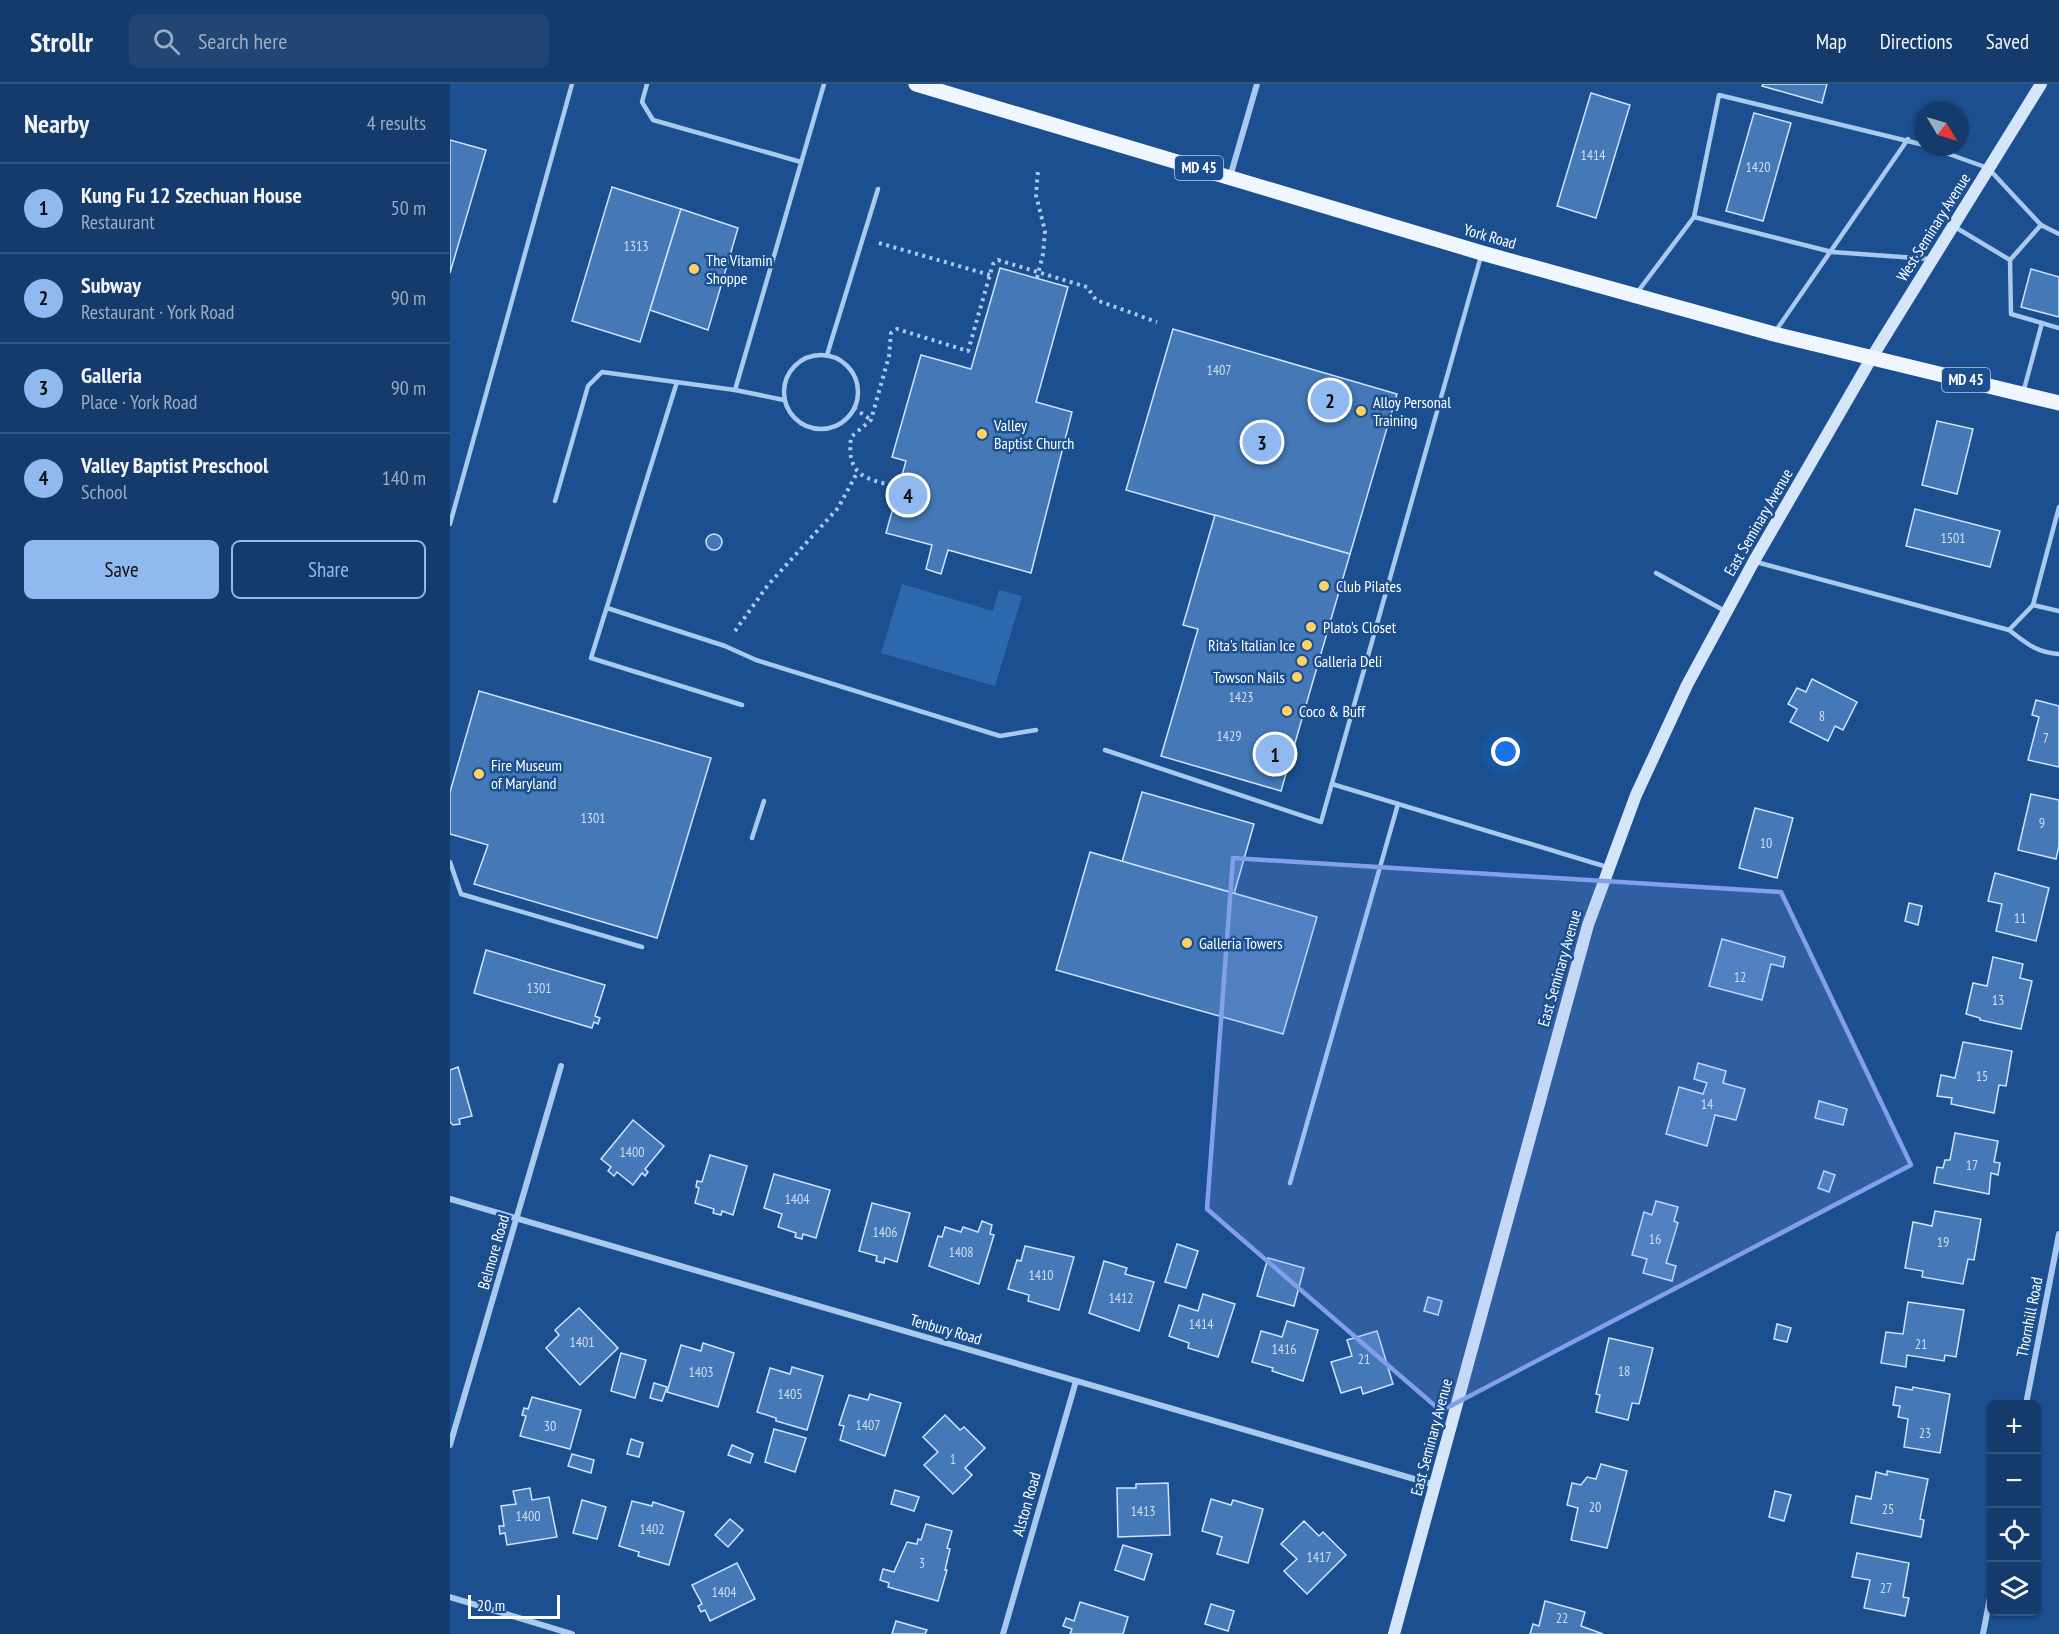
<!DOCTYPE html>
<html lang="en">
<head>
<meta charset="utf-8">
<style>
  :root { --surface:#143b6b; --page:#214673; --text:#f1f3f6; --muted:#9dadc1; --line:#33557e; --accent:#90b9f0 }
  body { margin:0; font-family:"PT Sans Narrow",sans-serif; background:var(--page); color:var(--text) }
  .controls { position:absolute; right:18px; bottom:18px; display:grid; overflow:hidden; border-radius:9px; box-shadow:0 2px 4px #0004 }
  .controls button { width:54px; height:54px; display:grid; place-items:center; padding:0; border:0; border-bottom:2px solid var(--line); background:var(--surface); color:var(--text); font:30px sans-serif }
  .compass { position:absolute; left:1465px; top:18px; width:54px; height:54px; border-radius:50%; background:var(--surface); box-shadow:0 2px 4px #0004; rotate:128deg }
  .scale { position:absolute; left:18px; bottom:15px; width:92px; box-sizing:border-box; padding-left:6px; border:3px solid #fff; border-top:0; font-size:16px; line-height:21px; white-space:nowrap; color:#fff; -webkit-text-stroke:4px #1b4f8f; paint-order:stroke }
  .you { position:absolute; left:1056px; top:668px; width:21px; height:21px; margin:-15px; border:4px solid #fff; border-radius:50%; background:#1a73e8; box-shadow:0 0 0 9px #1a73e833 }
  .badge { display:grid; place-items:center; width:39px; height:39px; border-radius:50%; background:var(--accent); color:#111; font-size:20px; font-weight:700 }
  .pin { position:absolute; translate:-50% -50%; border:3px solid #fff; box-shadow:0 2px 6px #0006 }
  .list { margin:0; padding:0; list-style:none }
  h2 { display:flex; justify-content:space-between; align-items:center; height:78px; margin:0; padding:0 24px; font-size:26px }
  h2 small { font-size:20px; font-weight:400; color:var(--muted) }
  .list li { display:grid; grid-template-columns:39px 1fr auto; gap:18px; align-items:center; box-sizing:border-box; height:90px; padding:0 24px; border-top:2px solid var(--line) }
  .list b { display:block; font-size:22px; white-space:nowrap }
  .list p { margin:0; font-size:20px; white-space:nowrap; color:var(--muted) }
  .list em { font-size:20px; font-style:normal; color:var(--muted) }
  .actions { display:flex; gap:12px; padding:18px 24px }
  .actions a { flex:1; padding:14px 0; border:2px solid var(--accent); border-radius:9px; text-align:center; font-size:21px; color:var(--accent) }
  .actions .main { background:var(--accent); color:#111 }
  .icon { flex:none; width:33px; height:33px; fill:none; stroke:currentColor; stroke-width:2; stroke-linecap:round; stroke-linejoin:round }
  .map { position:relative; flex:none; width:1609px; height:1550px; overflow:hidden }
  header { display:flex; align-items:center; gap:36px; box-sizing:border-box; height:84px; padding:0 30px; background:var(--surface); border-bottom:2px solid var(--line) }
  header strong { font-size:28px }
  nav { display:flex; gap:33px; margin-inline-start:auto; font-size:21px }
  .search { width:420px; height:54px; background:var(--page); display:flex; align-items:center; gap:15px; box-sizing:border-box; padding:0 21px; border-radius:9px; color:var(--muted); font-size:22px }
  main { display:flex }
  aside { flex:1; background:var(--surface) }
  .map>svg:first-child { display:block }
</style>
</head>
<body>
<header>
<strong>Strollr</strong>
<div class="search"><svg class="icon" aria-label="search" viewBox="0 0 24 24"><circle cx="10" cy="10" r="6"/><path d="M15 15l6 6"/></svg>Search here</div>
<nav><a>Map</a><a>Directions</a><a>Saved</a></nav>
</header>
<main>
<aside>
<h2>Nearby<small>4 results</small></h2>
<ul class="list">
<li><span class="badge">1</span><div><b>Kung Fu 12 Szechuan House</b><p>Restaurant</p></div><em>50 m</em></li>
<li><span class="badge">2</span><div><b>Subway</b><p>Restaurant · York Road</p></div><em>90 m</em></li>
<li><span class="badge">3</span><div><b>Galleria</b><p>Place · York Road</p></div><em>90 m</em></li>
<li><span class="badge">4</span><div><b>Valley Baptist Preschool</b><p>School</p></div><em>140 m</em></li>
</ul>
<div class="actions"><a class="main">Save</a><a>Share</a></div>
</aside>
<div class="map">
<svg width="1609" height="1550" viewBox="0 0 1609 1550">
  <rect width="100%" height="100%" fill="#1b4f8f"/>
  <!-- green -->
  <polygon fill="#2e69ad" points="452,500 543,527 549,506 572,512 545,602 431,569"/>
  <!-- building -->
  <g fill="#4478b7" stroke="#cfe3fa" stroke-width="1.5">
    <polygon points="1313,0 1377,0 1372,19 1312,2"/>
    <polygon points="1141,9 1180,21 1146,134 1107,122"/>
    <polygon points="1304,29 1341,39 1313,137 1276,127"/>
    <polygon points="0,56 36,66 0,189"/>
    <polygon points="162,103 231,125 190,258 122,237"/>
    <polygon points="231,125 288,144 258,246 200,226"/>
    <polygon points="550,184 618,203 586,318 622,328 581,489 498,466 491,490 476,485 482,461 436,449 456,377 442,373 471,271 521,285"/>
    <polygon points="1581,185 1609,193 1609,233 1571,223"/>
    <polygon points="723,245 947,310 900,470 676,406"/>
    <polygon points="1487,337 1523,345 1507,410 1472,401"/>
    <polygon points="1465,425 1550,447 1540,483 1456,462"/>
    <polygon points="765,431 900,470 831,707 711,672 748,545 733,541"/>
    <circle cx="264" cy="458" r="8"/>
    <polygon points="1362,595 1407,618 1393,646 1385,642 1378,657 1340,638 1347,625 1338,620 1347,604 1356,608"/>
    <polygon points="29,607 261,674 207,854 24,800 38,761 0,750 0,708"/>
    <polygon points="1586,616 1609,622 1609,683 1578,676 1589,633 1582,631"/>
    <polygon points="692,708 804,740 784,810 672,778"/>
    <polygon points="1581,710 1609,716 1609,762 1606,775 1568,766"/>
    <polygon points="1305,724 1343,734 1327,794 1289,784"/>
    <polygon points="640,768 867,833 833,950 606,886"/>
    <polygon points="1545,789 1599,804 1586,857 1546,847 1552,820 1538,817"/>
    <polygon points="1459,819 1472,822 1468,841 1455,837"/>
    <polygon points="1272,855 1335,873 1333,883 1321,880 1312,916 1259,902"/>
    <polygon points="36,866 155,901 145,932 150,934 148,940 144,938 142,944 24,909"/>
    <polygon points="1543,873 1573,880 1570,894 1582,897 1571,945 1530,936 1530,934 1516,930 1523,899 1537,902"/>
    <polygon points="1513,958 1562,967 1556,1002 1549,1001 1544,1029 1501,1020 1502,1014 1487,1012 1491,991 1505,994"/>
    <polygon points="1248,979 1276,987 1273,999 1295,1005 1286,1036 1265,1031 1257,1062 1216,1050 1229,1003 1253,1010 1257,999 1244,995"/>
    <polygon points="8,983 22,1032 9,1035 10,1040 3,1041 0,1038 0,986"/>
    <polygon points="1369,1017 1397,1025 1393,1041 1365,1034"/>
    <polygon points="183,1036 214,1062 195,1085 198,1088 195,1092 192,1089 183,1101 167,1088 164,1092 158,1087 161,1083 151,1075"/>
    <polygon points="1505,1049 1548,1057 1544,1078 1550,1079 1548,1091 1541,1089 1539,1110 1484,1099 1487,1083 1493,1084 1495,1076 1500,1076"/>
    <polygon points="260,1071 297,1082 283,1131 272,1127 271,1131 263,1129 264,1125 245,1119 249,1104 246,1103 247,1097 252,1098"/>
    <polygon points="1374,1087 1385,1091 1379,1108 1368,1104"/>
    <polygon points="324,1090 380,1106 366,1154 353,1150 352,1155 345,1153 346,1149 328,1143 332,1130 314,1124"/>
    <polygon points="1206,1117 1228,1123 1224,1137 1228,1139 1216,1179 1226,1182 1222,1197 1193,1189 1197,1175 1182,1171 1194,1128 1202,1131"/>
    <polygon points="422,1119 460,1129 447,1178 435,1174 434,1179 426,1177 427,1172 409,1167"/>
    <polygon points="1485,1127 1531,1135 1524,1176 1518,1175 1513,1200 1472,1193 1473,1187 1455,1184 1463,1138 1482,1142"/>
    <polygon points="532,1137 542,1141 540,1150 544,1151 529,1200 479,1182 488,1152 492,1153 495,1143 511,1148 513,1143 528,1148"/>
    <polygon points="727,1160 748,1167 736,1204 715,1198"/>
    <polygon points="575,1162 624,1173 609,1226 578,1217 579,1211 558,1205 567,1176 571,1177"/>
    <polygon points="818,1174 854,1184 844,1222 807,1212"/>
    <polygon points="654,1177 677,1184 675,1190 704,1198 689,1247 639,1229"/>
    <polygon points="753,1210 785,1220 768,1273 738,1264 739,1259 719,1252 729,1221 748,1227"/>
    <polygon points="978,1213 992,1217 988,1231 974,1227"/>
    <polygon points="1458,1218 1514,1226 1506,1273 1495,1271 1494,1277 1457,1271 1456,1283 1431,1279 1436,1248 1453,1250"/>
    <polygon points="129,1224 168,1264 130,1301 96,1264 109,1251 105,1246"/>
    <polygon points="837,1237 868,1246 853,1297 822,1287 823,1284 802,1278 811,1247 832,1253"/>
    <polygon points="1327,1240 1341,1244 1337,1258 1324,1255"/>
    <polygon points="927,1247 943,1300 913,1310 911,1303 891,1309 881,1278 902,1272 897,1256"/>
    <polygon points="1159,1254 1203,1264 1189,1320 1182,1319 1178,1336 1146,1328 1150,1311 1146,1310"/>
    <polygon points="253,1259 284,1269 268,1323 217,1308 231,1261 251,1267"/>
    <polygon points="171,1269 196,1276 185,1314 161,1307"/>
    <polygon points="342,1283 373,1292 357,1346 326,1337 326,1334 307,1328 320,1284 340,1290"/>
    <polygon points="204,1299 217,1303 212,1317 200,1314"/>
    <polygon points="1446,1303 1462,1306 1463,1303 1500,1310 1490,1369 1454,1363 1458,1335 1448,1333 1450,1322 1443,1321"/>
    <polygon points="420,1310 451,1319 435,1372 390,1356 394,1342 389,1341 399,1311 418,1316"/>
    <polygon points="82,1313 131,1326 120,1365 70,1352 76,1332 72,1331 74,1324 78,1325"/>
    <polygon points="495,1331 510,1346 514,1343 535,1364 515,1384 522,1391 503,1410 474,1381 488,1368 473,1353"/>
    <polygon points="324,1345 356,1354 345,1388 315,1378"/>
    <polygon points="181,1355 193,1359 189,1373 177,1370"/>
    <polygon points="282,1361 303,1370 300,1379 278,1371"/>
    <polygon points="122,1370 144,1376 141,1389 118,1382"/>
    <polygon points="1151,1380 1177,1387 1157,1464 1121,1456 1128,1424 1117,1421 1122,1399 1131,1401 1137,1393 1146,1395"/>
    <polygon points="1437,1387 1478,1395 1470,1435 1474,1436 1471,1453 1401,1439 1406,1412 1421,1415 1426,1388 1437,1391"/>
    <polygon points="718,1399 720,1451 668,1453 667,1404 686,1404 686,1400"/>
    <polygon points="80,1404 82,1416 99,1413 107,1453 57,1461 55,1449 50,1450 49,1442 54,1442 51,1422 66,1420 63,1407"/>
    <polygon points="445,1406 469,1413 464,1427 441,1420"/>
    <polygon points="1325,1407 1341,1411 1334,1437 1319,1433"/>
    <polygon points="761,1415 781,1421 783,1416 813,1425 798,1479 767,1470 772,1453 752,1447"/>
    <polygon points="132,1416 156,1423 147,1455 123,1449"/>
    <polygon points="182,1417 202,1422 203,1418 234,1428 219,1481 188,1472 189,1468 169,1462"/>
    <polygon points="280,1435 293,1446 278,1463 265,1451"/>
    <polygon points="854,1437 869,1452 873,1448 896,1471 857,1510 834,1487 847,1475 831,1460"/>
    <polygon points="476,1440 502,1447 497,1464 500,1465 495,1486 497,1486 488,1517 438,1503 439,1499 430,1496 433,1485 444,1488 457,1458 467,1460 468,1455 471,1456"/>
    <polygon points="673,1461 702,1470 694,1496 665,1486"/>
    <polygon points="1407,1469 1459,1479 1453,1513 1459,1514 1455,1532 1414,1524 1420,1496 1402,1493"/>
    <polygon points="287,1479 305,1515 260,1537 255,1526 251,1528 248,1522 252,1520 242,1501"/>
    <polygon points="1095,1517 1135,1528 1131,1542 1153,1550 1080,1550 1083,1540 1089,1542"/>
    <polygon points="630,1518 678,1533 673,1550 620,1550 622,1545 613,1542 616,1534 624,1537"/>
    <polygon points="761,1520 784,1527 778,1547 755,1540"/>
    <polygon points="446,1537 477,1546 475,1550 442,1550"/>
  </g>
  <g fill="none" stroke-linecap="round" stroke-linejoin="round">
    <!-- path -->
    <g stroke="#a9c9ee" stroke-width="4" stroke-dasharray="3 4.5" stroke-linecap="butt">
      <polyline points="429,159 540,191"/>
      <polyline points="587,194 593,170 595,147 586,111 588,86"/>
      <polyline points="404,324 421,336"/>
      <path d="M449 403C416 395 396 393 401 353L421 336 439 272 441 249 447 245 518 267 543 180 548 176 637 203 646 216 707 238"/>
      <polyline points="285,547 318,501 388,424 407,389"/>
    </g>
    <!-- lane -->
    <g stroke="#a9c9ee" stroke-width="4.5">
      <polyline points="197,0 192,18 203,36 351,78"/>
      <polyline points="1479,63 1538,84 1591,141"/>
      <polyline points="1244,133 1382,168 1480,175"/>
      <polyline points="1505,143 1560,176 1561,230 1609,244"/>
      <polyline points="1560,176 1591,141 1609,150"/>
      <polyline points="1186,210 1244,133 1269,11 1474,61"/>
      <polyline points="1325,248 1458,55"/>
      <polyline points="377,271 428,105"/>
      <circle cx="371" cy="308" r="37"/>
      <polyline points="227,298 141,574 292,621"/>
      <polyline points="285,306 334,316"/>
      <polyline points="1573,309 1592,239"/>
      <polyline points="105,417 138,302 152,288 285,306 374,0"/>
      <polyline points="0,440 122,0"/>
      <path d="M1306 478 1559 546C1576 559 1587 569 1609 570"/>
      <polyline points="1206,489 1275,527"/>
      <polyline points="1583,521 1609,527"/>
      <polyline points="157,524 275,562 306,576 550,652 586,646"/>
      <polyline points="1559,546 1583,521 1609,423"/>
      <polyline points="655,666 871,738 1031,172"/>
      <polyline points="882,700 1157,783"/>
      <polyline points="302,754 314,717"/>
      <polyline points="0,778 11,810 192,863"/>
      <polyline points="840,1099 948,720"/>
    </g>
    <!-- street -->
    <g stroke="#a9c9ee" stroke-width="6">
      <polyline points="780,93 807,0"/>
      <polyline points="0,1115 985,1401"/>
      <polyline points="1576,1320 1609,1150"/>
      <polyline points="0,1361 111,982"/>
      <polyline points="0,1513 122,1550"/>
      <polyline points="553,1550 626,1297"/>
      <polyline points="1533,1550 1542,1503"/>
    </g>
    <!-- secondary -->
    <polyline stroke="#d6e6fa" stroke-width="12" points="944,1550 1138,841 1186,711 1237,601 1304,477 1422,273 1591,0"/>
    <!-- primary -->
    <polyline stroke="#f0f6ff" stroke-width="15" points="466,0 1032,169 1324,250 1609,319"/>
  </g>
  <!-- marked area -->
  <path fill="#839eea" fill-opacity="0.2" stroke="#839eea" stroke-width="4.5" stroke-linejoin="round" d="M783 774 1331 808 1461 1081 991 1327 757 1125Z"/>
  <!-- markers -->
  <g fill="#ffd166" stroke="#1b4f8f" stroke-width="2">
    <circle cx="244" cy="185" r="6"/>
    <circle cx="911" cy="327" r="6"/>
    <circle cx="532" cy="350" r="6"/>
    <circle cx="874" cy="502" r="6"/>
    <circle cx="861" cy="543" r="6"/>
    <circle cx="857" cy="561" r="6"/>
    <circle cx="852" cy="577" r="6"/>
    <circle cx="847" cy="593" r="6"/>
    <circle cx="837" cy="627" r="6"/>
    <circle cx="29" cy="690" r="6"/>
    <circle cx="737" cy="859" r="6"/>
  </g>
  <g text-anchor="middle" stroke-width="5" stroke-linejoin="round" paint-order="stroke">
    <!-- number labels -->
    <g font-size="14" fill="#d0dded">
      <text x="1143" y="76">1414</text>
      <text x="1308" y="88">1420</text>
      <text x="186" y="167">1313</text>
      <text x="769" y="291">1407</text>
      <text x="1503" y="459">1501</text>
      <text x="791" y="618">1423</text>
      <text x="1372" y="637">8</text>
      <text x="779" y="657">1429</text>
      <text x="1596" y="659">7</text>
      <text x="143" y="739">1301</text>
      <text x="1592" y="744">9</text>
      <text x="1316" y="764">10</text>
      <text x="1570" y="839">11</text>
      <text x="1290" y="898">12</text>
      <text x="89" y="909">1301</text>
      <text x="1548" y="921">13</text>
      <text x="1532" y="997">15</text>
      <text x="1257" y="1025">14</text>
      <text x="182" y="1073">1400</text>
      <text x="1522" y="1086">17</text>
      <text x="347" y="1120">1404</text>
      <text x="435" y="1153">1406</text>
      <text x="1205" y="1160">16</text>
      <text x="1493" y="1163">19</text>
      <text x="511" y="1173">1408</text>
      <text x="591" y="1196">1410</text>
      <text x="671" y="1219">1412</text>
      <text x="751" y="1245">1414</text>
      <text x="132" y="1263">1401</text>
      <text x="1471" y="1265">21</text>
      <text x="834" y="1270">1416</text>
      <text x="914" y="1280">21</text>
      <text x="1174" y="1292">18</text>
      <text x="251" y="1293">1403</text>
      <text x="340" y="1315">1405</text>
      <text x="418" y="1346">1407</text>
      <text x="100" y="1347">30</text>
      <text x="1475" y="1354">23</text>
      <text x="503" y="1380">1</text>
      <text x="1145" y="1428">20</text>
      <text x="1438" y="1430">25</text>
      <text x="693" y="1432">1413</text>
      <text x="78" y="1437">1400</text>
      <text x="202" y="1450">1402</text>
      <text x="869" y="1478">1417</text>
      <text x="472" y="1484">3</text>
      <text x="1436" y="1509">27</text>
      <text x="274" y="1513">1404</text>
      <text x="1112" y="1539">22</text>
    </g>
    <!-- shield labels -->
    <g fill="#1b4f8f" stroke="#bbcadd" stroke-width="1.5">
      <rect x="725" y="72" width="48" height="24" rx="4.5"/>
      <rect x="1492" y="284" width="48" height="24" rx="4.5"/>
    </g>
    <g font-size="15" font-weight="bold" fill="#fff">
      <text x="749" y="89">MD 45</text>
      <text x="1516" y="301">MD 45</text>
    </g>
    <!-- street labels -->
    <g font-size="16" fill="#fff" stroke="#1b4f8f">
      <text transform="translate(1483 143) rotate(-58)" y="6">West Seminary Avenue</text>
      <text transform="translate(1040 152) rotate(16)" y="6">York Road</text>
      <text transform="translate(1308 438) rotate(-60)" y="6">East Seminary Avenue</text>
      <text transform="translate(1109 884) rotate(-74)" y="6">East Seminary Avenue</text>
      <text transform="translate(43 1168) rotate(-74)" y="6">Belmore Road</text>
      <text transform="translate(1579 1233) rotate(-79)" y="6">Thornhill Road</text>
      <text transform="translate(496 1245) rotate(16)" y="6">Tenbury Road</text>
      <text transform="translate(981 1353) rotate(-75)" y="6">East Seminary Avenue</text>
      <text transform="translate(576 1420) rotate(-74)" y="6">Alston Road</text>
    </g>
    <!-- poi labels -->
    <g font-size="16" fill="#fff" stroke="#1b4f8f" text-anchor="start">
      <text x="256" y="182">The Vitamin<tspan x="256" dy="18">Shoppe</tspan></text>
      <text x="923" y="324">Alloy Personal<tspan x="923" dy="18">Training</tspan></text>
      <text x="544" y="347">Valley<tspan x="544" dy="18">Baptist Church</tspan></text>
      <text x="886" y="508">Club Pilates</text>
      <text x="873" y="549">Plato's Closet</text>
      <text x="845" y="567" text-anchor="end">Rita's Italian Ice</text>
      <text x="864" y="583">Galleria Deli</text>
      <text x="835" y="599" text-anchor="end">Towson Nails</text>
      <text x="849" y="633">Coco &amp; Buff</text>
      <text x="41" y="687">Fire Museum<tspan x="41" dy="18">of Maryland</tspan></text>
      <text x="749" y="865">Galleria Towers</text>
    </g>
  </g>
</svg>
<div class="controls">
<button>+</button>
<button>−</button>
<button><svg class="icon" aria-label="locate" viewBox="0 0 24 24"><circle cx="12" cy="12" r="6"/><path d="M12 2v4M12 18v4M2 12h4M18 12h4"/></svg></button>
<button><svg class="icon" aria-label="layers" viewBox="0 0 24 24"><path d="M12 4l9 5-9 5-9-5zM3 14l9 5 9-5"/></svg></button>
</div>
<svg class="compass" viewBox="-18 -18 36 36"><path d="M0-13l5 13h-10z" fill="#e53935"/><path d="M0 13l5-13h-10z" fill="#9dadc1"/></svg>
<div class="scale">20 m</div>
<div class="you"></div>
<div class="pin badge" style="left:825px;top:670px">1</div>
<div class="pin badge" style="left:880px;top:316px">2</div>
<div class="pin badge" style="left:812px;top:358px">3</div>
<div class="pin badge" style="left:458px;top:411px">4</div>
</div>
</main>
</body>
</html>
